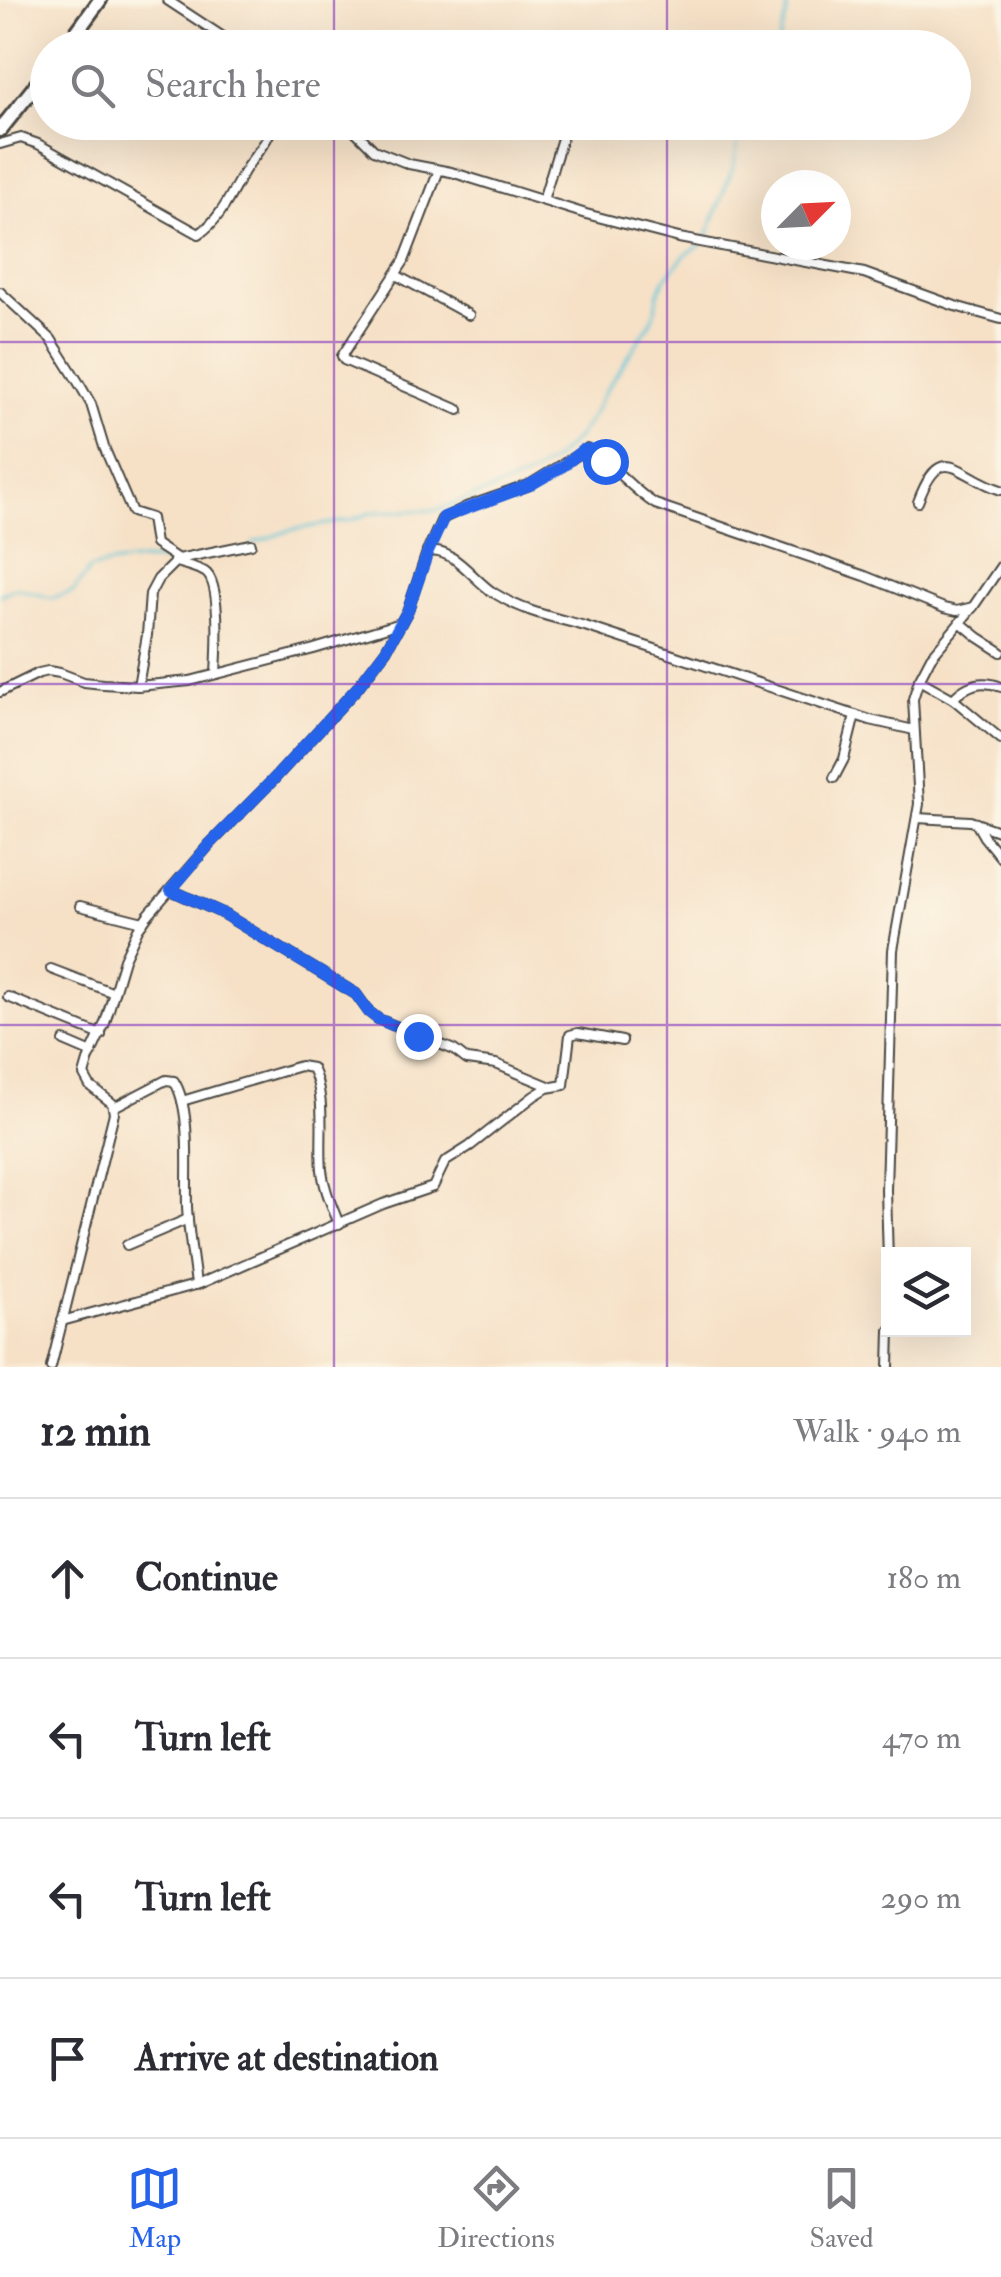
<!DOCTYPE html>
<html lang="en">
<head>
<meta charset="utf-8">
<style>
  :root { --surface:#fff; --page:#f2f2f3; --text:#2b2b33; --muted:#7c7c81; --line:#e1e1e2; --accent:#2563eb }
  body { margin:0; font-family:"IM FELL Double Pica",serif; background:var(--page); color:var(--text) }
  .controls { position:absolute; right:30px; bottom:30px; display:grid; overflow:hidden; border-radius:0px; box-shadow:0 10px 40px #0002 }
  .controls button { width:90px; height:90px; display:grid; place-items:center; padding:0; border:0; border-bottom:2px solid var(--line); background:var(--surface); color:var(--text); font:50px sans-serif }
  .compass { position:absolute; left:761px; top:170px; width:90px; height:90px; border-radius:50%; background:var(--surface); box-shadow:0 10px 40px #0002; rotate:66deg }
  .stop { position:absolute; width:30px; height:30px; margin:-22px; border:8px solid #2563eb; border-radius:50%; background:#fff }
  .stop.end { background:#2563eb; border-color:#fff; box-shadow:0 2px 10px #0008 }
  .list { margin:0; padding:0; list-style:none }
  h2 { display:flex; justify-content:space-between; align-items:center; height:130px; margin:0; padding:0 40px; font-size:42px }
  h2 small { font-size:32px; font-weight:400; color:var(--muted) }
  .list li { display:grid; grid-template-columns:65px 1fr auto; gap:30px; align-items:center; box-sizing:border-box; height:160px; padding:0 40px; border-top:2px solid var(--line) }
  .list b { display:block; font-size:38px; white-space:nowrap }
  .list em { font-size:32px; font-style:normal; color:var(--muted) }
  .icon { flex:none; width:55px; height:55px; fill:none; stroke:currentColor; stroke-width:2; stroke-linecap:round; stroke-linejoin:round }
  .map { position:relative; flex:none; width:1001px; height:1367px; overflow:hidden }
  .search { position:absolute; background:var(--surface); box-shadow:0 10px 40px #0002; left:30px; right:30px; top:30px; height:110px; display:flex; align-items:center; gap:25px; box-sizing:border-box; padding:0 35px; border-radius:55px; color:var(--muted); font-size:38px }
  .sheet { height:770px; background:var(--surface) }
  nav { display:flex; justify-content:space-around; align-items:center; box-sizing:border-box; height:140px; border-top:2px solid var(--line); background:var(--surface); font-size:28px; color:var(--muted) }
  nav a { display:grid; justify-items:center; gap:5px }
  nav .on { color:var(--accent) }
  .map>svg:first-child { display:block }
</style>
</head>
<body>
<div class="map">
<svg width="1001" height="1367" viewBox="0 0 1001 1367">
  <rect width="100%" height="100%" fill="#fcf5e5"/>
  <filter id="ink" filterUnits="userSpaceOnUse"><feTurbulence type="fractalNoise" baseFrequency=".01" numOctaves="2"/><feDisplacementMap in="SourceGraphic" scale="20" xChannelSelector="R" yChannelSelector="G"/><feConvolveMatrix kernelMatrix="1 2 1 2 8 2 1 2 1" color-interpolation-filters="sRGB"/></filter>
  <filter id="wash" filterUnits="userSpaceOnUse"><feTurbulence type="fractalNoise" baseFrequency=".0048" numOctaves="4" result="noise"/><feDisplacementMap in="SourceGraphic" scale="40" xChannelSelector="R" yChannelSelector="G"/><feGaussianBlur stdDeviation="2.25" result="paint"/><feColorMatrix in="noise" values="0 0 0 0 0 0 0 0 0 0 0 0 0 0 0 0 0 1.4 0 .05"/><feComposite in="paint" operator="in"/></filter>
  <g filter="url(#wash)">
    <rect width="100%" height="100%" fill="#f6e1c7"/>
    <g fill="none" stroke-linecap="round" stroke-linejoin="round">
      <!-- stream -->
      <g stroke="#5cc5d9" stroke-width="2.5">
        <polyline points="777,48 787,14 787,0"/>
        <polyline points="706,239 734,164 742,122"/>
        <polyline points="253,543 291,530 351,520 374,512 438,510 528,477 555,459 576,439 589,421 604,393 649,325 656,310 658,294 664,280 685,255 701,245"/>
        <polyline points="196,559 217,555"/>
        <polyline points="0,595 16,588 51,598 73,592 90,569 110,564 142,560 173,561"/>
      </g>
    </g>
  </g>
  <g filter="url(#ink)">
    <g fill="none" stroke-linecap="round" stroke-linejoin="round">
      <defs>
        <g id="minor">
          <polyline points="167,0 240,48"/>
          <polyline points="346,122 374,150 409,164 451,172 586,214 679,238 864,273 955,306 1001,319"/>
          <path d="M0 144 21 138 38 144 199 234C222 218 231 193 245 170 255 154 269 141 274 122"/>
          <polyline points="439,170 404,261 342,356 344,360 459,410"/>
          <polyline points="543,200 567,122"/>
          <polyline points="396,275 469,315"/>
          <polyline points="0,292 51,339 80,385 91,404 104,447 132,512 151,518 155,544 178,559"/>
          <path d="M918 502C942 438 957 476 1001 490"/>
          <path d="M427 552C454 547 473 580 494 593 524 612 552 617 585 626L870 720 914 730"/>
          <path d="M174 561C184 565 196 567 205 572 222 583 217 654 216 674"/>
          <polyline points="960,622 978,637 1001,652"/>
          <polyline points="919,680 953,699 1001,739"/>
          <polyline points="138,686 147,635 150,594 158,579 178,559 251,544"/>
          <polyline points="0,692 39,673 48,671 60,673 84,682 103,684 138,686 190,681 314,649 401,623"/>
          <path d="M953 699C967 684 982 679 1001 687"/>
          <polyline points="834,778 844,759 855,715"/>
          <polyline points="917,818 970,821 1001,832"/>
          <polyline points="976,823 984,837 1001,858"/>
          <polyline points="171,890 222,913 356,994 369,1012 378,1019 454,1050 467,1060 496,1064 551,1087"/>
          <polyline points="80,906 143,922"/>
          <polyline points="51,969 114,993"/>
          <polyline points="8,997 101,1035"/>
          <polyline points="64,1041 92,1053"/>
          <path d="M182 1101 300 1066 312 1068C327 1099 319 1137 322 1170 324 1189 332 1206 339 1224"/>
          <path d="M114 1107 166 1080 174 1081C192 1109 186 1171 187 1206 188 1232 193 1258 196 1285"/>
          <polyline points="127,1245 188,1219"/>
          <polyline points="888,1260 886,1190 893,950 919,804 913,699 919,680 931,657 973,607 1001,566"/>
          <polyline points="62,1321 199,1284 383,1204 433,1187 445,1162 470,1146 534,1096 547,1088 564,1085 570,1035 578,1033 622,1041"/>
          <path d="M51 1367 114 1113 112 1103 90 1086 84 1075 89 1058 105 1023 124 959 138 929 148 915 209 845 274 779 357 688 386 650 408 610 427 552 442 519 466 507 529 485 587 449C613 464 630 488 655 504L865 576 944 608 957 611 973 607"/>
          <polyline points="889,1367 890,1330"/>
        </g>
        <g id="trunk">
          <polyline points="65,48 100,0"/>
          <polyline points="0,130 48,70"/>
        </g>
      </defs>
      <!-- minor casing -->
      <use href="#minor" stroke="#494642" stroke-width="12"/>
      <!-- trunk casing -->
      <use href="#trunk" stroke="#494642" stroke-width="18"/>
      <!-- minor -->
      <use href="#minor" stroke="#fff" stroke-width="8"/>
      <!-- trunk -->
      <use href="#trunk" stroke="#fff" stroke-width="12"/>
    </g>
  </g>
  <g fill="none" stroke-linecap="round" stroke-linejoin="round" filter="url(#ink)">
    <!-- route -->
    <polyline stroke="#2563eb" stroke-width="12" points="418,1036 378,1019 369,1012 356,994 222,913 171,890 209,845 274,779 357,688 386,650 408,610 428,552 444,517 530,485 563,466 583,450 590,450 605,461"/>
  </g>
  <!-- grid -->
  <path fill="none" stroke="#7b2cbf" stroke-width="2.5" stroke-opacity="0.55" d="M334 0V48M667 0V48M334 122V1367M667 122V1367M0 342H1001M0 684H1001M0 1025H1001"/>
</svg>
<div class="controls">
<button><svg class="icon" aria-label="layers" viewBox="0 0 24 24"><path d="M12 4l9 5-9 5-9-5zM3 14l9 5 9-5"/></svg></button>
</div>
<svg class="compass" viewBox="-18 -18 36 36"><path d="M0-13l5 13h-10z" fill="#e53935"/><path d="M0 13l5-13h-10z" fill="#7c7c81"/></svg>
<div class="stop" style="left:605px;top:461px"></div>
<div class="stop end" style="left:418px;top:1036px"></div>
<div class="search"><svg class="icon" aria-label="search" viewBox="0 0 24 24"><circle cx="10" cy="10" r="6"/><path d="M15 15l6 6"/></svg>Search here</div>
</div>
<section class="sheet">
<h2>12 min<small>Walk · 940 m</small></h2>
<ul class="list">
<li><svg class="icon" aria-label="ahead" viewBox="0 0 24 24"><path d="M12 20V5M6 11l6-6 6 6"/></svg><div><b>Continue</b></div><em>180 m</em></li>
<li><svg class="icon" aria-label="left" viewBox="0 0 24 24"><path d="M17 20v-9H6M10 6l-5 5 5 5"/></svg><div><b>Turn left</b></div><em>470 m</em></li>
<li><svg class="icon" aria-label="left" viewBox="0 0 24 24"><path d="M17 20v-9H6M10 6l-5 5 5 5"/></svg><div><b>Turn left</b></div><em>290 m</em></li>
<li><svg class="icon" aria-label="arrive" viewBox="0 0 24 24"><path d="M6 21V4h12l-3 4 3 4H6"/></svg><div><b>Arrive at destination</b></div></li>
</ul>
</section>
<nav>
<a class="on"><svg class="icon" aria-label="map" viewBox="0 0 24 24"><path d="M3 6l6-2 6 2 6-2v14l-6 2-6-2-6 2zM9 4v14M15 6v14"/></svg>Map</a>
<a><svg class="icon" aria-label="directions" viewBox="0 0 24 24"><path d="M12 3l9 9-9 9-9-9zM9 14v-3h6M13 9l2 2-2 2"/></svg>Directions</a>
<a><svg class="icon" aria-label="saved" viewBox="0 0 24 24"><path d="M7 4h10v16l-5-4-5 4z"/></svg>Saved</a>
</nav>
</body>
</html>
